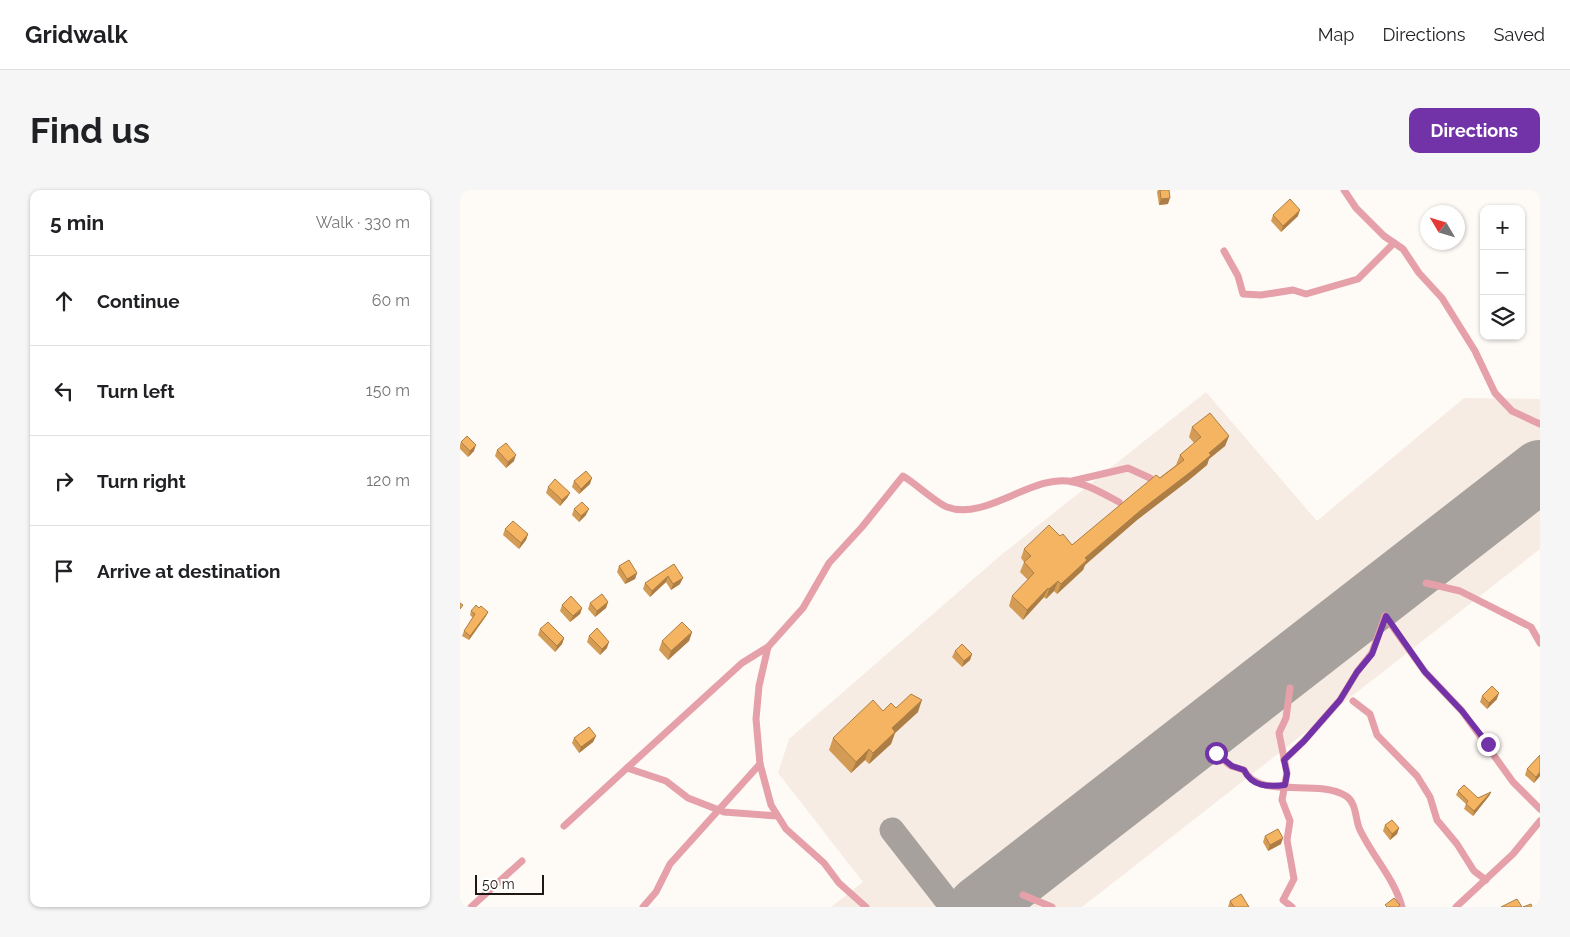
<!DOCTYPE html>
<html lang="en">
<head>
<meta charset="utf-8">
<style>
  :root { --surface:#fff; --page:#f6f6f6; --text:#202124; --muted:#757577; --line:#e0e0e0; --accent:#7333a8 }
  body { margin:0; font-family:Raleway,sans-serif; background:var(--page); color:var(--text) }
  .controls { position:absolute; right:15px; top:15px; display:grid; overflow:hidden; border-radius:10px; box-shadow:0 1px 4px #0004 }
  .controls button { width:45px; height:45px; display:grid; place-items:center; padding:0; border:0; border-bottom:1px solid var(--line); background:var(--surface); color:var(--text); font:25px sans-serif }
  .compass { position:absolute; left:960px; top:15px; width:45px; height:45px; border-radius:50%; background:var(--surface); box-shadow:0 1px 4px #0004; rotate:308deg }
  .scale { position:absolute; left:15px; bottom:12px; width:69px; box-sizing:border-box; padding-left:5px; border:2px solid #1e1712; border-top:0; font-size:14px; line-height:18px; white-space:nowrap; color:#1e1712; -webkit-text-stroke:4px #fff; paint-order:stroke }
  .stop { position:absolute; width:15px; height:15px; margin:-11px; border:4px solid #7333a8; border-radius:50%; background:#fff }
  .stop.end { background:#7333a8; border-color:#fff; box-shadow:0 1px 5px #0008 }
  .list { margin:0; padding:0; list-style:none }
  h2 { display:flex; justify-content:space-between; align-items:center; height:65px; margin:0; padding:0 20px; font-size:21px }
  h2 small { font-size:16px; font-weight:400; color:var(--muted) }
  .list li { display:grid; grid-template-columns:32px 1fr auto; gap:15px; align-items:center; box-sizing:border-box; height:90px; padding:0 20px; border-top:1px solid var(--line) }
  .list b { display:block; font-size:19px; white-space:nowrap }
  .list em { font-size:16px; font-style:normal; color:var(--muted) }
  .icon { flex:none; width:28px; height:28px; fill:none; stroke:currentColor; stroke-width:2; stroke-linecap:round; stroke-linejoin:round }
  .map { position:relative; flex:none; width:1080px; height:717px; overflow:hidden; border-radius:10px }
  header { display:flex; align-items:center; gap:30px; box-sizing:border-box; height:70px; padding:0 25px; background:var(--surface); border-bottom:1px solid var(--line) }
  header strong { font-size:24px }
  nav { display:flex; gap:28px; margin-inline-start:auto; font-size:18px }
  .intro { display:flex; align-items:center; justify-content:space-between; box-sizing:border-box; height:120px; padding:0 30px }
  h1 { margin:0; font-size:35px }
  .button { padding:12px 22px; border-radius:10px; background:var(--accent); color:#fff; font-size:18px; font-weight:700 }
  main { display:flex; gap:30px; padding:0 30px }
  aside { flex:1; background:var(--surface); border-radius:10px; box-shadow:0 1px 4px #0004 }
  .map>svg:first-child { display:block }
</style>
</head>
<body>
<header>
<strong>Gridwalk</strong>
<nav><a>Map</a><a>Directions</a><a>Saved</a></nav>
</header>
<div class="intro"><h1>Find us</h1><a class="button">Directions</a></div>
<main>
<aside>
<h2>5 min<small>Walk · 330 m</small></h2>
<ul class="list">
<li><svg class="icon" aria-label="ahead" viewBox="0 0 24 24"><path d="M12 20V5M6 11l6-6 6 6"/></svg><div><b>Continue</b></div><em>60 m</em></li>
<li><svg class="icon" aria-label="left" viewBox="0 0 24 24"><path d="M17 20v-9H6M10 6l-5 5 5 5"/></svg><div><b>Turn left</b></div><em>150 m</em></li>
<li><svg class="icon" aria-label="right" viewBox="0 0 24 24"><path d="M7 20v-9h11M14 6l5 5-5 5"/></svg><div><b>Turn right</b></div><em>120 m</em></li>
<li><svg class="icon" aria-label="arrive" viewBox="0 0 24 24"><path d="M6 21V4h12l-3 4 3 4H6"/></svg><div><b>Arrive at destination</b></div></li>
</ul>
</aside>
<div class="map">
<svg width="1080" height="717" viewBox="0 0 1080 717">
  <rect width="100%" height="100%" fill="#fefaf6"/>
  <!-- built -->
  <polygon fill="#f7ece3" points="746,202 857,331 1004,208 1080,209 1080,359 622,717 371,717 403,692 318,583 329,549 541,365"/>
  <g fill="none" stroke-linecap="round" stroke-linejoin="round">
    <!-- taxiway -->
    <polyline stroke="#a6a19c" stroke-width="25" points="432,640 492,717"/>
    <!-- runway -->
    <polyline stroke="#a6a19c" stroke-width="62" points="519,717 1080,281"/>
    <!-- minor -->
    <g stroke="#e5a0a9" stroke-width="7">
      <polyline points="884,0 896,18 924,46 943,59 959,83 982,108 1015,161 1035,203 1052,221 1080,234"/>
      <polyline points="764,61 778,86 783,104 801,105 833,100 846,104 898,89 934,53"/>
      <polyline points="612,291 668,278 690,288"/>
      <polyline points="966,393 1000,401 1071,437 1080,453"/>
      <polyline points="925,426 965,482 1002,521 1053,592 1080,619"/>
      <polyline points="830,498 826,528 819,543 827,583 822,610 830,631 827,650 834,689 823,710 832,717"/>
      <polyline points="893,511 910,524 917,545 957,586 970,607 977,630 997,654 1014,681 1026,690"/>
      <path d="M750 559 771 576 784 580C799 610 858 588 886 606 897 613 895 630 900 640 913 667 934 688 942 717"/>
      <polyline points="824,570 844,551 880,510 897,482 912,463 925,426"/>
      <polyline points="167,578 282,473 308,457"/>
      <polyline points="104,636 167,578 206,591 228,608 264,622 317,626"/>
      <polyline points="563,705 592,717"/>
      <polyline points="11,717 62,671"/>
      <polyline points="183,717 196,702 210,674 300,574"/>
      <path d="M406 717 379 693 364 673 326 639 311 615 300 574 296 529 299 496 308 457 343 418 369 373 402 337 443 286C455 293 475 312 487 317 526 332 574 282 613 292 629 295 644 304 659 312"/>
      <polyline points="996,717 1053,664 1080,631"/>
    </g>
  </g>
  <!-- wall -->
  <g fill="#d39b54">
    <polygon points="698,0 709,0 708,14 699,15 697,2"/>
    <polygon points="813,25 838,26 821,42 811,31"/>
    <polygon points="732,237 769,246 765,256 749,269 747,275 729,290 677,330 625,375 623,380 597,404 594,401 586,409 584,407 563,430 549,416 552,406 568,390 560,382 564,372 561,368 564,359 600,346 612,355 716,275 720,265 734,253 729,247"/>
    <polygon points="1,252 14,261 8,267 0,259 0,255"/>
    <polygon points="37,260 54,271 46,278 35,266"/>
    <polygon points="114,291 130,294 119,304 112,297"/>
    <polygon points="88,297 110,303 107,308 100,316 86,303"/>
    <polygon points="114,319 126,325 119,332 112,325"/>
    <polygon points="45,339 68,344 66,350 59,359 43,345"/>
    <polygon points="214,374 220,394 211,400 206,392 190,407 183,399 185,393"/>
    <polygon points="159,376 177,383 175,389 165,394 157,382"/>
    <polygon points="148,412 146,418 135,427 128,419 130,413"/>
    <polygon points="102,415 122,418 120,424 110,432 100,421"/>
    <polygon points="19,418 28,422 26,426 9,450 2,446 4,441 13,428 10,425 11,421"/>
    <polygon points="80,439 104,448 102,454 95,462 78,445"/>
    <polygon points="232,442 229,451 208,470 199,460 202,451"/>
    <polygon points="129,446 147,458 140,465 127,452"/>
    <polygon points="495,461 512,464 510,470 502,477 492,467"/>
    <polygon points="1022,506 1037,509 1027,519 1020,512"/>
    <polygon points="436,518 458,522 435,543 431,554 409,574 405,570 391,583 369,560 373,548 423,521"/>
    <polygon points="136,546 133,552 119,563 112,553 114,548"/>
    <polygon points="1080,565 1080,586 1074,593 1065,585 1067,579"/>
    <polygon points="998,601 1018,608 1031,602 1029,606 1013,626 1004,619 1006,614 996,605"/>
    <polygon points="925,635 939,638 937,644 930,650 923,641"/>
    <polygon points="805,646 821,654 808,661 803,652"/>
    <polygon points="770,711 789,717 768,717"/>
  </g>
  <!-- shaded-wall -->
  <g fill="#ac7e45">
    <polygon points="710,8 708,14 699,15 701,9"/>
    <polygon points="840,20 838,26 821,42 823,36"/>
    <polygon points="769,246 765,256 749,269 747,275 729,290 677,330 625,375 623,380 597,404 601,394 625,368 681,320"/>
    <polygon points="16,255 14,261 8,267 10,261"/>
    <polygon points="56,265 54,271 46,278 48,272"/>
    <polygon points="132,288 130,294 119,304 121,299"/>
    <polygon points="110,303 107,308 100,316 102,310"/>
    <polygon points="129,319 126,325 119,332 121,326"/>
    <polygon points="68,344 66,350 59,359 61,353"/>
    <polygon points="177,383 175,389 165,394 167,389"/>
    <polygon points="208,386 206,392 190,407 192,401"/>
    <polygon points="223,388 220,394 211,400 213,394"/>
    <polygon points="598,391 594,401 586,409 589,399"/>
    <polygon points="588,398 584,407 563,430 567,420"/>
    <polygon points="148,412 146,418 135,427 137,421"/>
    <polygon points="122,418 120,424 110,432 113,426"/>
    <polygon points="28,422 26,426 9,450 10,446"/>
    <polygon points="232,442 229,451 208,470 211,461"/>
    <polygon points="104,448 102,454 95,462 97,456"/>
    <polygon points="149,452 147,458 140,465 142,459"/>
    <polygon points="512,464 510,470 502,477 504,471"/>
    <polygon points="1039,503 1037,509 1027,519 1029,513"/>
    <polygon points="462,510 458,522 435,543 431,554 409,574 413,563 432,538"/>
    <polygon points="136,546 133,552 119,563 121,557"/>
    <polygon points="409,559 405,570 391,583 396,572"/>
    <polygon points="1080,582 1080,586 1074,593 1076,587"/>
    <polygon points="1031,602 1029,606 1013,626 1014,621"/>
    <polygon points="939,638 937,644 930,650 932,644"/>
    <polygon points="823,648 821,654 808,661 810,655"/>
  </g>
  <!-- building -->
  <g fill="#f5b462" stroke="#ac7e45">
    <polygon points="700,0 709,0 710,8 701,9"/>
    <polygon points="830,9 840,20 823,36 813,25"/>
    <polygon points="750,223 769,246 749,263 751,265 733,280 681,320 625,368 627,370 601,394 598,391 589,399 588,398 567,420 552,406 574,383 564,372 571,366 564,359 589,335 600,346 603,344 612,355 696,285 700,288 724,270 720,265 741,247 732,237"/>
    <polygon points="7,246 16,255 10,261 1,252"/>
    <polygon points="46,253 56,265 48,272 37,260"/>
    <polygon points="126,281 132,288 121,299 114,291"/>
    <polygon points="95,289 110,303 102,310 88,297"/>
    <polygon points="122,312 129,319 121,326 114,319"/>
    <polygon points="53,331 68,344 61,353 45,339"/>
    <polygon points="169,370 177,383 167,389 159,376"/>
    <polygon points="214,374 223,388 213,394 208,386 192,401 185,393"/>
    <polygon points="142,404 148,412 137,421 130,413"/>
    <polygon points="111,406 122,418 113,426 102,415"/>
    <polygon points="0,413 3,415 0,419"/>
    <polygon points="16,415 19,418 21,416 28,422 10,446 4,441 15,424 11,421"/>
    <polygon points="88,432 104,448 97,456 80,439"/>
    <polygon points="222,432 232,442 211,461 202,451"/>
    <polygon points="137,438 149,452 142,459 129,446"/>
    <polygon points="502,454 512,464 504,471 495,461"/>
    <polygon points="1032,496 1039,503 1029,513 1022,506"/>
    <polygon points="451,504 462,510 432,538 435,542 413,563 409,559 396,572 373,548 413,510 423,521 431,513 436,518"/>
    <polygon points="129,537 136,546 121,557 114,548"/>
    <polygon points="1080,565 1080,582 1076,587 1067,579"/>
    <polygon points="1004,595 1018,608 1031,602 1014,621 1006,614 1008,611 998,601"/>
    <polygon points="932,630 939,638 932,644 925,635"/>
    <polygon points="818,639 823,648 810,655 805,646"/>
    <polygon points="781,704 789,717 774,717 770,711"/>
    <polygon points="934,708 940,715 938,717 927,717 925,715"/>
    <polygon points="1057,709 1062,717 1041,717"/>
    <polygon points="1071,714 1072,717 1063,717"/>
  </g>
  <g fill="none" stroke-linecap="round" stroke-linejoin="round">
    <!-- route -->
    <path stroke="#7333a8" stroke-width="6" d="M756 563 772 576 784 580C792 597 808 597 825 595L827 584 824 570 844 551 880 510 897 482 912 464 926 426 965 482 1002 521 1028 554"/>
  </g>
</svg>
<div class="controls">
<button>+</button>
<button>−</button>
<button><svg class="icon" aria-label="layers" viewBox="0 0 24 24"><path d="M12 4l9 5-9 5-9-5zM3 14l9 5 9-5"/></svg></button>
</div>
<svg class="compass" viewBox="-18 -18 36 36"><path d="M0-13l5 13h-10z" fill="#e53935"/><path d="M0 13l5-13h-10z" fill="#757577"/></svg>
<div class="scale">50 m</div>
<div class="stop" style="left:756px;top:563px"></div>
<div class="stop end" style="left:1028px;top:554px"></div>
</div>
</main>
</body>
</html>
